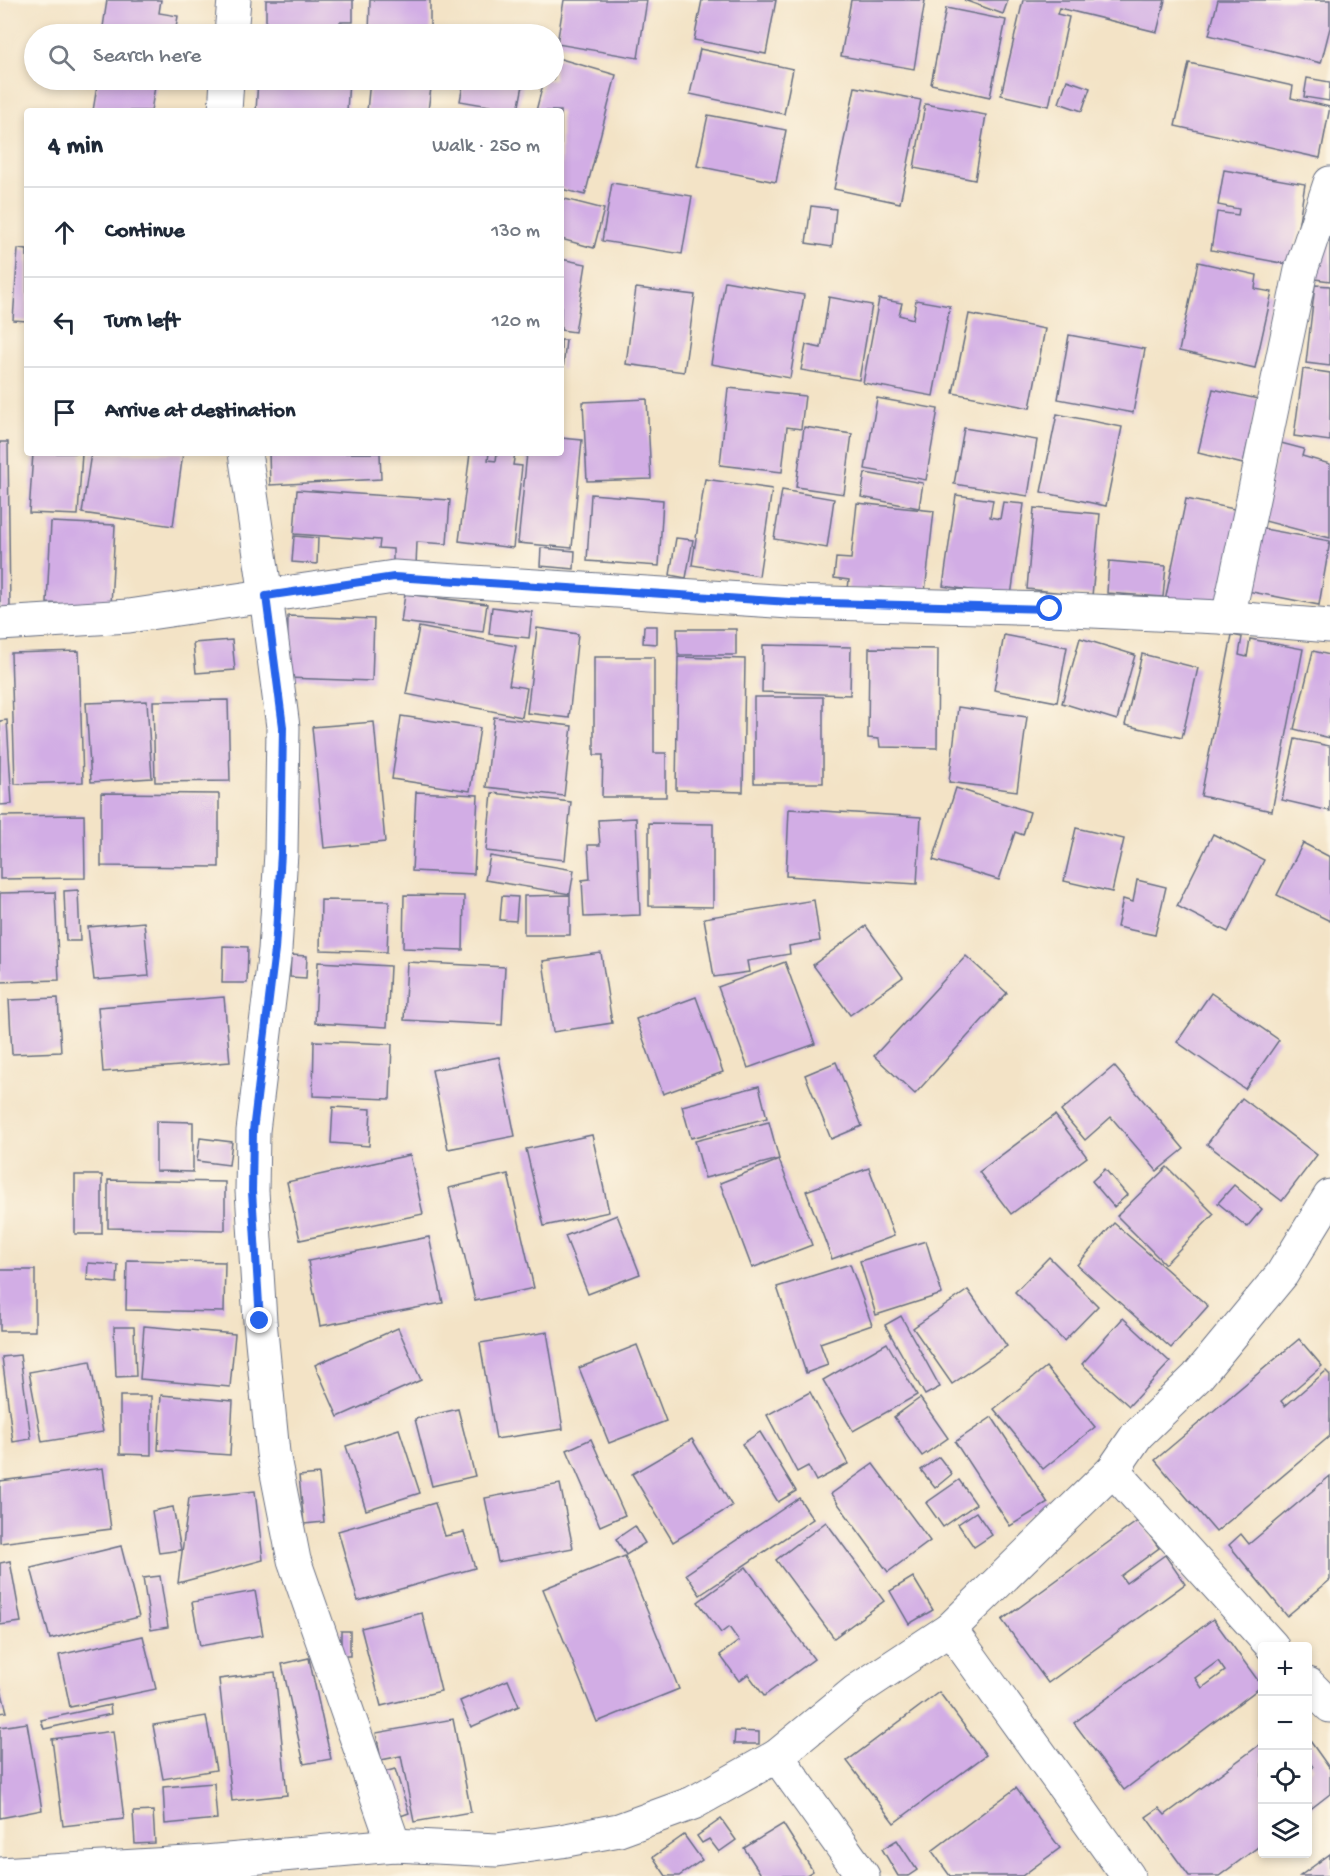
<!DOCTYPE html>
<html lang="en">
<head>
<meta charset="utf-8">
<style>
  :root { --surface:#fff; --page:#f6f6f7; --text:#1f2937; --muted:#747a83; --line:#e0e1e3 }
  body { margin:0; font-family:"Gochi Hand",sans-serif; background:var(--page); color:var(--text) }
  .controls { position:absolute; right:18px; bottom:18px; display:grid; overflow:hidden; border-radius:6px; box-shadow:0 3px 9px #0003 }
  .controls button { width:54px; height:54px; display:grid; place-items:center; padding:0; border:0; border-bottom:2px solid var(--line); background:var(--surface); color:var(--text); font:30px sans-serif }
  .stop { position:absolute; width:18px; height:18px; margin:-14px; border:4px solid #2563eb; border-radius:50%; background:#fff }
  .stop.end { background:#2563eb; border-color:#fff; box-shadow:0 2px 6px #0008 }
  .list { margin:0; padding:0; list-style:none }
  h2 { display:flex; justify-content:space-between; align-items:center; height:78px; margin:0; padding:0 24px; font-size:26px }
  h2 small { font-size:20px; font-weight:400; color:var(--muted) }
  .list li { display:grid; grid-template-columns:39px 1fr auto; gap:18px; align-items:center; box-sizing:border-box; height:90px; padding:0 24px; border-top:2px solid var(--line) }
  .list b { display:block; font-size:22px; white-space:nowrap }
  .list em { font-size:20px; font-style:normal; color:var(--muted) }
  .icon { flex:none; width:33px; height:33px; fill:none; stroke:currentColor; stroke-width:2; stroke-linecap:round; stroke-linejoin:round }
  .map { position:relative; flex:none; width:1330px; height:1876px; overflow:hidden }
  .search { position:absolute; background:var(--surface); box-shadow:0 3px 9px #0003; left:24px; top:24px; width:540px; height:66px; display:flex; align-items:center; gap:15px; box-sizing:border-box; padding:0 21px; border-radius:33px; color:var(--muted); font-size:22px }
  .panel { position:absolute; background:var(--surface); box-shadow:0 3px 9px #0003; left:24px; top:108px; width:540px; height:348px; border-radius:6px }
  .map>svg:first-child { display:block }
</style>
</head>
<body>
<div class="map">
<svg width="1330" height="1876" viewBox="0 0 1330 1876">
  <rect width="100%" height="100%" fill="#fcf5e5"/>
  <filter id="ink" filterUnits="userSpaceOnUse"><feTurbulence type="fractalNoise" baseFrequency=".0167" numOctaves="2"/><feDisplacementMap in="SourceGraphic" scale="12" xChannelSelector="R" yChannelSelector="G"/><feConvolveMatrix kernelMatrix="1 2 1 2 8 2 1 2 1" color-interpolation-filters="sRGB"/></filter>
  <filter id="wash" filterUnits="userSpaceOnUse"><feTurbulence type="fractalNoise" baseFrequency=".008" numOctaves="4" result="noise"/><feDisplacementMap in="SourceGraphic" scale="24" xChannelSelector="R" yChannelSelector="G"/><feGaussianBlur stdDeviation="1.35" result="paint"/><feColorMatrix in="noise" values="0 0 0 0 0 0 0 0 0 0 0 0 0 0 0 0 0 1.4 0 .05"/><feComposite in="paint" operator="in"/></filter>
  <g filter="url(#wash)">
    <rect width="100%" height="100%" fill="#f3e3c6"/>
    <g id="blocks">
      <!-- building -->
      <g fill="#d2ade5" fill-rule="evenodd">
        <polygon points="107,0 161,0 159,13 178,16 175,34 102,34"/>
        <polygon points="266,0 353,0 353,22 340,22 340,34 266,34"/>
        <polygon points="370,0 430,0 430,34 369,34"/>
        <polygon points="564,0 647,0 638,58 557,44"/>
        <polygon points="702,0 776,0 766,54 694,40"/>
        <polygon points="851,0 925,0 914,69 841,56"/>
        <polygon points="964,0 1008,0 1003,14"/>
        <polygon points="1023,0 1165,0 1157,32 1059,8 1057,14 1069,17 1049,106 1001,95"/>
        <polygon points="1218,0 1330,0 1330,28 1321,63 1209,35"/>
        <polygon points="946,8 1006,20 990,97 931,84"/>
        <polygon points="700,49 793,69 784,114 690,94"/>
        <polygon points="554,57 616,75 585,195 561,189 561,111 536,111 544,80 554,80"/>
        <polygon points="1189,63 1293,86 1291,98 1330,107 1320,158 1175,126"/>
        <polygon points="1307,78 1330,82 1329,101 1304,97"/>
        <polygon points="98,80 156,80 151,111 93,111"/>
        <polygon points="258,80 349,80 347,111 256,111"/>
        <polygon points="370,80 432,80 428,111 367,111"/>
        <polygon points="464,80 524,80 518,111 460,101"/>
        <polygon points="1067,80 1090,88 1082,111 1059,103"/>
        <polygon points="855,87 921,100 900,203 834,189"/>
        <polygon points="925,104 986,115 975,180 914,168"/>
        <polygon points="708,115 786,130 776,182 697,166"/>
        <polygon points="1224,170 1305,184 1292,265 1211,250 1217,212 1238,215 1239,209 1218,205"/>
        <polygon points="612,183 692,196 682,254 602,241"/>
        <polygon points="561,198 604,209 594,248 561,239"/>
        <polygon points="811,206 836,209 832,247 806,243"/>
        <polygon points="1330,210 1330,281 1315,279"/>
        <polygon points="18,249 27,250 27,321 13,320"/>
        <polygon points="561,259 586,264 575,332 561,330"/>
        <polygon points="1198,262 1257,275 1255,289 1272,292 1255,368 1179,351"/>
        <polygon points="725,281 804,295 790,378 711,364"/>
        <polygon points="1315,285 1330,286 1330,366 1306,363"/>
        <polygon points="636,288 695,295 684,372 626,364"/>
        <polygon points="829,297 872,305 859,380 801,370 806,345 821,348"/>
        <polygon points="879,299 902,303 899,315 913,319 916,300 950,306 933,396 863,383"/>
        <polygon points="969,314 1045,329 1030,408 953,393"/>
        <polygon points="1069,335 1145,349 1133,413 1058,399"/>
        <polygon points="561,340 566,340 563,369 561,369"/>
        <polygon points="1303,369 1330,373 1330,441 1294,436"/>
        <polygon points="728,388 805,396 801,429 787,427 782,472 720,465"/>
        <polygon points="1213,389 1258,399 1243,464 1198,453"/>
        <polygon points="877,398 938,409 926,480 865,469"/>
        <polygon points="647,399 651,479 587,481 583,402"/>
        <polygon points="1057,414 1122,427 1106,506 1041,492"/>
        <polygon points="804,427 852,434 844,494 796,487"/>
        <polygon points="964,428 1037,440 1028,496 954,484"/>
        <polygon points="561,438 582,440 572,548 518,543 527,453 561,453"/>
        <polygon points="0,442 8,442 10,611 0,611"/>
        <polygon points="1281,443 1304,449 1302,456 1330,464 1330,538 1261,520"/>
        <polygon points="33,453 82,453 78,515 29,513"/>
        <polygon points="91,453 183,453 173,526 82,513"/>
        <polygon points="269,453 380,453 381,479 270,485"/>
        <polygon points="470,453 489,453 488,460 496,461 497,453 515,453 513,465 522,466 513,548 459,541"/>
        <polygon points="865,473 923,483 919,508 861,497"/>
        <polygon points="705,479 772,489 759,576 692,565"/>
        <polygon points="297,490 450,500 447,544 417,542 416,566 393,564 393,549 379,548 380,540 294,534"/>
        <polygon points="782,490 834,499 827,548 774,539"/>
        <polygon points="591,494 663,500 659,566 587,561"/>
        <polygon points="956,495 993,500 990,517 1000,519 1003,502 1024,504 1011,596 943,586"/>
        <polygon points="1186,499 1244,511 1224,613 1165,601"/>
        <polygon points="857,503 934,511 925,592 881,587 880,592 848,589 849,580 834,578 836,558 851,559"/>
        <polygon points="1034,508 1100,514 1092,596 1027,589"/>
        <polygon points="51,522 115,525 111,606 47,603"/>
        <polygon points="1254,527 1330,541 1319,605 1242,590"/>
        <polygon points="294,536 318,538 317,564 292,562"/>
        <polygon points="676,538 693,540 686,578 670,575"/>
        <polygon points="541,548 575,551 574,569 540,566"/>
        <polygon points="1109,561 1166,566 1163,597 1107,593"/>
        <polygon points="405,594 487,604 483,632 401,622"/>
        <polygon points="492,607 532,612 529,638 489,634"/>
        <polygon points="288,616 374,619 372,681 287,678"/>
        <polygon points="644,626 657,626 657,644 643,643"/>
        <polygon points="419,627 516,646 509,685 527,688 522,717 406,694"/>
        <polygon points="537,628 578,634 569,718 527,713"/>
        <polygon points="677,629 736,629 736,655 678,655"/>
        <polygon points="1004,635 1067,647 1057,702 994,690"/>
        <polygon points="1232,635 1242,637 1239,655 1247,657 1250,639 1303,649 1272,811 1201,796"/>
        <polygon points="1080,638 1135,655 1117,720 1062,703"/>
        <polygon points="232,640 235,670 196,673 193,643"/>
        <polygon points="763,645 851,647 850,695 762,692"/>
        <polygon points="869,648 938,649 937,748 880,747 879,739 868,738"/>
        <polygon points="79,651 83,782 15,784 11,653"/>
        <polygon points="1313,651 1330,655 1330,738 1294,729"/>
        <polygon points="1142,654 1198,668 1182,738 1125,725"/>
        <polygon points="594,657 654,657 654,753 666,753 666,797 602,797 603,755 594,755"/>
        <polygon points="678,657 745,659 743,792 676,790"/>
        <rect x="754" y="697" width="69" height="86"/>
        <polygon points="228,700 230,781 155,782 153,701"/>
        <polygon points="147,701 152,778 91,782 86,703"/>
        <polygon points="958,707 1027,717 1017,791 949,782"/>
        <polygon points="401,716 480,728 470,791 392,779"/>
        <polygon points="494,717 572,726 564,796 486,787"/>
        <polygon points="7,720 12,804 0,805 0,721"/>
        <polygon points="374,722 385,842 324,848 312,727"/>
        <polygon points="1295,739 1330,746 1330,811 1282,800"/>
        <polygon points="956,788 1030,812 1023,835 1015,832 999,880 933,860"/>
        <polygon points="416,792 478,795 474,874 412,871"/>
        <polygon points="101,793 219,794 219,867 101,866"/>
        <polygon points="492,793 571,802 565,860 486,851"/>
        <polygon points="789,809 921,817 917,884 786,876"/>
        <polygon points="84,815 85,878 0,879 0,816"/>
        <polygon points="636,818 640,915 584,917 582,880 590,879 588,845 600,845 598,820"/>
        <polygon points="649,823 713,824 713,907 649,906"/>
        <polygon points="1076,828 1124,839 1112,892 1064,881"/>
        <polygon points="1213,834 1264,860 1228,932 1177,906"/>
        <polygon points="1303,843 1330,857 1330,921 1277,895"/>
        <polygon points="490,856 574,870 570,894 485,880"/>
        <polygon points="1137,880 1166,887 1155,935 1117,927 1123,899 1133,902"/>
        <polygon points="78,890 80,941 66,941 64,891"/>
        <polygon points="55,892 59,980 0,982 0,893"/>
        <polygon points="404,895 464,896 463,950 403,948"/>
        <polygon points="570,895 570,935 524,935 524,896"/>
        <polygon points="502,896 518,897 516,921 500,920"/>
        <polygon points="321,900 389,901 387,952 320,950"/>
        <polygon points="814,900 820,941 789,946 790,954 747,961 749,972 714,977 704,918"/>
        <polygon points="144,922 149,976 94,980 88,927"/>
        <polygon points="866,926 903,977 850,1015 813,965"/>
        <polygon points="223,946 248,947 247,983 222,983"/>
        <polygon points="601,953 612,1023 553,1032 543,961"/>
        <polygon points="291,955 307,956 306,978 290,977"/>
        <polygon points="966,956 1007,993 915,1094 874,1056"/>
        <polygon points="318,962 390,966 387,1027 315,1023"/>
        <polygon points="407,962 505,967 502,1025 404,1020"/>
        <polygon points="785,962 815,1044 748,1068 718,987"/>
        <polygon points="1211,993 1279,1040 1245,1089 1177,1042"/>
        <polygon points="224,997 230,1062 103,1072 98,1007"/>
        <polygon points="696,997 723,1072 663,1094 636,1019"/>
        <polygon points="58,998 61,1052 12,1054 9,1000"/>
        <polygon points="314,1041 392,1044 390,1099 313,1096"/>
        <polygon points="499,1057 515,1136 448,1149 432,1070"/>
        <polygon points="836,1062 862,1126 831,1139 805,1075"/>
        <polygon points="1114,1066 1184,1149 1157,1171 1111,1117 1085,1140 1061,1111"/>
        <polygon points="759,1086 767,1118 691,1138 682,1106"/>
        <polygon points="1242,1098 1317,1155 1282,1201 1207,1144"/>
        <polygon points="333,1107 371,1109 369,1146 331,1143"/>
        <polygon points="1055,1115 1087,1157 1011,1214 979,1172"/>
        <polygon points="156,1121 193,1122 193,1172 156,1171"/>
        <polygon points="769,1122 779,1159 705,1178 695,1141"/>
        <polygon points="592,1135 609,1212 544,1226 526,1149"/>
        <polygon points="200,1138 232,1142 229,1165 197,1161"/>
        <polygon points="410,1155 423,1214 300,1240 287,1182"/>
        <polygon points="779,1160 812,1245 752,1268 720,1183"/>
        <polygon points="1167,1167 1214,1214 1165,1264 1117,1216"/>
        <polygon points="869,1168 894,1236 832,1259 806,1191"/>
        <polygon points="1105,1169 1127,1195 1114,1207 1092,1181"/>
        <polygon points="508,1174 534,1288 475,1301 449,1188"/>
        <rect x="75" y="1175" width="27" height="59"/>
        <polygon points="108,1180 225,1182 225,1230 108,1228"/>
        <polygon points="1234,1185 1262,1209 1247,1227 1218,1203"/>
        <polygon points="617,1215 640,1274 588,1294 565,1236"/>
        <polygon points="1114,1223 1208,1306 1171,1348 1077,1265"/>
        <polygon points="429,1237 443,1303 320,1326 308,1261"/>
        <polygon points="926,1241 942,1294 876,1315 860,1261"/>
        <polygon points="1049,1257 1098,1306 1064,1341 1015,1292"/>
        <polygon points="127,1260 225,1262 224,1312 126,1310"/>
        <polygon points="88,1263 118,1265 117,1283 87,1280"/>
        <polygon points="850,1264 872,1325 820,1343 828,1365 806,1373 777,1287"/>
        <rect x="0" y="1270" width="35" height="61"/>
        <polygon points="968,1290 1007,1346 952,1384 913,1328"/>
        <polygon points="901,1316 940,1387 925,1395 885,1325"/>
        <polygon points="1123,1318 1170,1362 1129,1406 1082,1364"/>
        <polygon points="144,1326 235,1334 230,1387 140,1379"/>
        <polygon points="114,1327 134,1327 136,1376 116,1377"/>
        <polygon points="398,1328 421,1380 338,1417 315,1365"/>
        <polygon points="547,1332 563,1429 496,1439 480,1343"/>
        <polygon points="1299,1339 1322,1366 1281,1401 1285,1406 1326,1371 1330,1375 1330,1436 1216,1532 1155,1460"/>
        <polygon points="887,1343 917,1395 853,1431 823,1380"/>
        <polygon points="637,1345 666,1421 609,1443 579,1368"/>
        <polygon points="20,1355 31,1439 13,1442 2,1357"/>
        <polygon points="90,1361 103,1432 42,1442 29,1372"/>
        <polygon points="1046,1367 1095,1427 1043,1469 994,1409"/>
        <polygon points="810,1392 848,1464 816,1481 808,1466 797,1472 767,1415"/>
        <polygon points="161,1395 233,1401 230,1455 158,1450"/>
        <polygon points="120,1396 151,1396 151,1455 120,1454"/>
        <polygon points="920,1398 948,1438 922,1456 894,1417"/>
        <polygon points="458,1409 475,1476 432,1486 415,1419"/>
        <polygon points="992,1417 1048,1503 1010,1526 955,1442"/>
        <polygon points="399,1429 420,1493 366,1510 346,1446"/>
        <polygon points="760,1432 796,1491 778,1502 742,1444"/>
        <polygon points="591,1439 625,1515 600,1526 567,1450"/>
        <polygon points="692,1439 732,1506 673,1542 632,1474"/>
        <polygon points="939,1457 952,1474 935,1488 921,1470"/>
        <polygon points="873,1464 930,1541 888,1572 831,1494"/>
        <polygon points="103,1468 111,1529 0,1543 0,1481"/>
        <polygon points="319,1474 324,1522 304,1524 299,1476"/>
        <polygon points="1330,1476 1330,1580 1287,1616 1229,1545 1241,1534 1249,1544"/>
        <polygon points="959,1480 976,1504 943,1527 926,1503"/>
        <polygon points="560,1484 573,1548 498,1562 485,1498"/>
        <polygon points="255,1491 263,1560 178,1583 189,1498"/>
        <polygon points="799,1498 813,1519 700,1595 686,1574"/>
        <polygon points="435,1503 445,1536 464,1532 475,1568 358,1601 338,1531"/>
        <polygon points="173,1507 181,1550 159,1553 152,1511"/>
        <polygon points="976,1512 992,1535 974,1547 958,1524"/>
        <polygon points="1139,1520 1159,1548 1121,1576 1126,1583 1165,1555 1185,1584 1048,1683 1002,1620"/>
        <polygon points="826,1522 884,1601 834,1638 776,1560"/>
        <polygon points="635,1526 645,1543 626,1555 616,1539"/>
        <polygon points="121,1546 139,1617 50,1639 31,1568"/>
        <polygon points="625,1556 679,1689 597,1722 543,1589"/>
        <polygon points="10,1561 21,1622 0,1625 0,1563"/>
        <polygon points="746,1567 814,1659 764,1696 748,1674 739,1681 720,1655 739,1641 729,1627 721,1633 698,1602"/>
        <polygon points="160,1576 168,1627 151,1630 143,1578"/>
        <polygon points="913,1577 933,1610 909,1624 890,1591"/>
        <polygon points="255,1591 263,1635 200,1646 192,1602"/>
        <polygon points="422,1613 441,1691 381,1706 361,1628"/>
        <path d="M1213 1619 1262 1686 1124 1790 1074 1723ZM1218 1661 1225 1671 1202 1688 1195 1678Z"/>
        <rect x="341" y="1631" width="9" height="25"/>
        <polygon points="143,1636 156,1689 70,1707 59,1655"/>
        <polygon points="309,1658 331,1759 304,1764 282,1664"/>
        <polygon points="275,1672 287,1795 232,1801 219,1679"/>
        <polygon points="508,1680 519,1706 471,1727 460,1701"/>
        <polygon points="0,1686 7,1712 0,1713"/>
        <polygon points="939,1692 986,1755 894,1823 847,1761"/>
        <polygon points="110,1705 111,1714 44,1729 41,1720"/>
        <polygon points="206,1716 216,1770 163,1779 153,1725"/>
        <polygon points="453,1719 471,1812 414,1822 401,1756 381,1760 376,1733"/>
        <polygon points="27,1723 42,1810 0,1818 0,1727"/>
        <polygon points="113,1731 124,1819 63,1826 52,1739"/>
        <polygon points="735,1731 759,1732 759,1744 734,1744"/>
        <polygon points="1308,1738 1330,1769 1330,1794 1308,1811 1308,1771 1313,1767 1308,1760"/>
        <polygon points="1262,1743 1262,1844 1219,1876 1189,1876 1146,1817 1159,1808 1165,1815"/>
        <polygon points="395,1769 409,1813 395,1818 381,1773"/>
        <polygon points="214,1783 217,1819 165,1824 163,1787"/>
        <polygon points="1016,1788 1060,1848 1022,1876 950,1876 932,1851"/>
        <polygon points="153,1811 155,1843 135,1844 133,1812"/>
        <polygon points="721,1819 736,1840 719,1852 709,1839 702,1843 697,1836"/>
        <polygon points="783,1824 813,1871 805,1876 762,1876 744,1848"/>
        <polygon points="684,1835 702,1860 679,1876 666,1876 653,1857"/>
        <polygon points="897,1840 917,1870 908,1876 898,1876 882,1849"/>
        <polygon points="1330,1854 1330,1876 1300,1876"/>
      </g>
    </g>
  </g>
  <g filter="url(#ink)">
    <use href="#blocks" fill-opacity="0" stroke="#676e82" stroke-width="1.5"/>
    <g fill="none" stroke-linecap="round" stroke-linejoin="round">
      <defs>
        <g id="minor">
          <polyline points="231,34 234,0"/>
          <polyline points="225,111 227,80"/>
          <polyline points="245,453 266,596 283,727 281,853 275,950 253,1131 252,1191 260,1321 273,1453 294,1560 394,1845"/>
          <polyline points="1228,618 1301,270 1330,183"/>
          <polyline points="0,624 129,616 394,577 790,602 1050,609 1219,617 1330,626"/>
          <polyline points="1113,1470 1272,1646"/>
          <polyline points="950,1629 1128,1876"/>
          <polyline points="1308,1684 1330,1706"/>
          <polyline points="777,1756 863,1876"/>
          <polyline points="0,1874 205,1862 394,1845 497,1850 561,1841 619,1830 693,1803 777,1756 856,1691 950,1629 1113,1470 1137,1435 1197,1377 1282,1274 1330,1196"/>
        </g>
      </defs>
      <!-- minor casing -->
      <use href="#minor" stroke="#676e82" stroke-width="35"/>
      <!-- minor -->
      <use href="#minor" stroke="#fff" stroke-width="33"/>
    </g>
  </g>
  <g fill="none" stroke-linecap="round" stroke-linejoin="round" filter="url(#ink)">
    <!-- route -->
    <polyline stroke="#2563eb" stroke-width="8" points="260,1321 252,1191 253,1131 275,950 281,853 283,727 266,596 394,577 790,602 1050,609"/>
  </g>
</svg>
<div class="controls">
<button>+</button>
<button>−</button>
<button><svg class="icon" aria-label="locate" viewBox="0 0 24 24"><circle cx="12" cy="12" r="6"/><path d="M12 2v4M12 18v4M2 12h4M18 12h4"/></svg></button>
<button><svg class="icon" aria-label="layers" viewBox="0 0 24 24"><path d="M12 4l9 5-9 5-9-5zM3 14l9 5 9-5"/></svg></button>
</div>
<div class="stop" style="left:1050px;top:609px"></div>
<div class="stop end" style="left:260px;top:1321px"></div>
<div class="search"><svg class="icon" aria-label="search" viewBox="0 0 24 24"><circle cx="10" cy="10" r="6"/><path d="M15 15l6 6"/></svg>Search here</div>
<section class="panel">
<h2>4 min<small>Walk · 250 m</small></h2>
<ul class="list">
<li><svg class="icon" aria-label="ahead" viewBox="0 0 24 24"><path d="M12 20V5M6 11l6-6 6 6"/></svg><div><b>Continue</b></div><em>130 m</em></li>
<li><svg class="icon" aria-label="left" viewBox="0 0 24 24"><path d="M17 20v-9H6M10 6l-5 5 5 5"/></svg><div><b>Turn left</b></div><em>120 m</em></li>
<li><svg class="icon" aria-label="arrive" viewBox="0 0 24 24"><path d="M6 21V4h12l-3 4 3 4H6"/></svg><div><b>Arrive at destination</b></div></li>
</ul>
</section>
</div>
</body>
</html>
